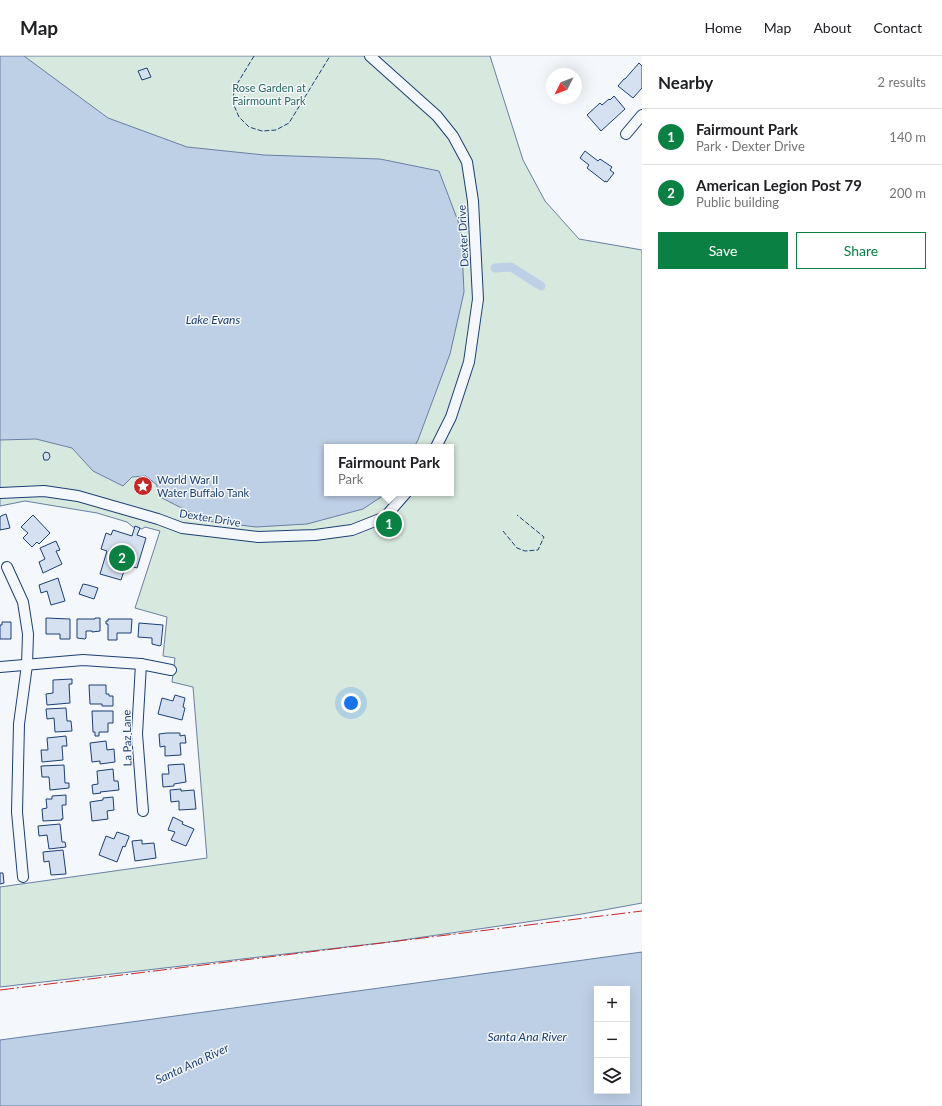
<!DOCTYPE html>
<html lang="en">
<head>
<meta charset="utf-8">
<style>
  :root { --surface:#fff; --page:#f6f6f6; --text:#202124; --muted:#757577; --line:#e0e0e0; --accent:#0b8043 }
  body { margin:0; font-family:Lato,sans-serif; background:var(--page); color:var(--text) }
  .controls { position:absolute; right:12px; bottom:12px; display:grid; overflow:hidden; border-radius:0px; box-shadow:0 4px 16px #0002 }
  .controls button { width:36px; height:36px; display:grid; place-items:center; padding:0; border:0; border-bottom:1px solid var(--line); background:var(--surface); color:var(--text); font:20px sans-serif }
  .compass { position:absolute; left:546px; top:12px; width:36px; height:36px; border-radius:50%; background:var(--surface); box-shadow:0 4px 16px #0002; rotate:228deg }
  .you { position:absolute; left:351px; top:647px; width:14px; height:14px; margin:-10px; border:3px solid #fff; border-radius:50%; background:#1a73e8; box-shadow:0 0 0 6px #1a73e833 }
  .badge { display:grid; place-items:center; width:26px; height:26px; border-radius:50%; background:var(--accent); color:#fff; font-size:13px; font-weight:700 }
  .pin { position:absolute; translate:-50% -50%; border:2px solid #fff; box-shadow:0 1px 4px #0006 }
  .popup { position:absolute; left:324px; top:388px; width:130px; height:52px; box-sizing:border-box; display:grid; place-content:center; border-radius:0px; background:var(--surface); filter:drop-shadow(0 1px 3px #0005); font-size:13px; white-space:nowrap; color:var(--muted) }
  .popup b { font-size:15px; color:var(--text) }
  .popup::after { content:''; position:absolute; left:50%; top:100%; margin-left:-8px; border:8px solid transparent; border-top-color:var(--surface) }
  .list { margin:0; padding:0; list-style:none }
  h2 { display:flex; justify-content:space-between; align-items:center; height:52px; margin:0; padding:0 16px; font-size:17px }
  h2 small { font-size:13px; font-weight:400; color:var(--muted) }
  .list li { display:grid; grid-template-columns:26px 1fr auto; gap:12px; align-items:center; box-sizing:border-box; height:56px; padding:0 16px; border-top:1px solid var(--line) }
  .list b { display:block; font-size:15px; white-space:nowrap }
  .list p { margin:0; font-size:13px; white-space:nowrap; color:var(--muted) }
  .list em { font-size:13px; font-style:normal; color:var(--muted) }
  .actions { display:flex; gap:8px; padding:12px 16px }
  .actions a { flex:1; padding:9px 0; border:1px solid var(--accent); border-radius:0px; text-align:center; font-size:14px; color:var(--accent) }
  .actions .main { background:var(--accent); color:#fff }
  .icon { flex:none; width:22px; height:22px; fill:none; stroke:currentColor; stroke-width:2; stroke-linecap:round; stroke-linejoin:round }
  .map { position:relative; flex:none; width:642px; height:1050px; overflow:hidden }
  header { display:flex; align-items:center; gap:24px; box-sizing:border-box; height:56px; padding:0 20px; background:var(--surface); border-bottom:1px solid var(--line) }
  header strong { font-size:19px }
  nav { display:flex; gap:22px; margin-inline-start:auto; font-size:14px }
  main { display:flex }
  aside { flex:1; background:var(--surface) }
  .map>svg:first-child { display:block }
</style>
</head>
<body>
<header>
<strong>Map</strong>
<nav><a>Home</a><a>Map</a><a>About</a><a>Contact</a></nav>
</header>
<main>
<div class="map">
<svg width="642" height="1050" viewBox="0 0 642 1050">
  <rect width="100%" height="100%" fill="#f4f7fb"/>
  <!-- green -->
  <path fill="#d7e8df" stroke="#687fa3" fill-rule="evenodd" d="M0 0H490L523 104 545 145 579 183 642 194V847L582 858 389 886 0 931V831L207 802 193 631 172 626 175 602 163 600 167 561 135 552 160 475 145 471 142 473 133 471 127 466 97 457 25 445 0 450ZM327 391H451V437H327Z"/>
  <!-- water -->
  <g fill="#bed0e5" stroke="#687fa3" fill-rule="evenodd">
    <polygon points="0,0 24,0 108,62 187,91 264,99 380,103 439,115 461,173 464,236 450,298 418,384 414,391 327,391 327,437 387,437 363,453 307,468 256,471 207,465 158,440 157,429 146,420 132,421 123,430 93,415 72,392 36,383 0,384"/>
    <path d="M642 896V1050H0V984ZM597 933H627V1035H597Z"/>
  </g>
  <g fill="none" stroke-linecap="round" stroke-linejoin="round">
    <!-- canal -->
    <polyline stroke="#bed0e5" stroke-width="9" points="495,212 511,211 541,230"/>
  </g>
  <!-- building -->
  <g fill="#d5e0f0" stroke="#1d3f73">
    <polygon points="639,7 642,10 642,32 633,42 618,30 624,23 625,23"/>
    <polygon points="147,12 151,21 142,24 138,15"/>
    <polygon points="614,40 625,53 601,75 587,59 600,47 602,49 609,43 610,44"/>
    <polygon points="585,95 598,105 600,103 612,111 610,114 614,117 607,126 605,125 605,126 587,112 589,109 580,102"/>
    <polygon points="45,396 49,397 50,401 48,404 44,404 43,399"/>
    <polygon points="6,458 10,472 0,474 0,461 1,460"/>
    <polygon points="33,459 50,477 39,488 37,486 32,491 23,482 28,477 21,471"/>
    <polygon points="135,470 140,472 137,479 146,482 137,512 126,509 121,524 100,518 107,495 101,493 106,477 111,479 113,474 132,480"/>
    <polygon points="56,485 60,494 56,495 62,508 43,517 39,506 45,503 40,492"/>
    <polygon points="58,522 65,545 51,549 47,535 41,537 39,529"/>
    <polygon points="83,528 88,529 98,532 94,543 79,538"/>
    <polygon points="46,562 70,563 70,583 60,583 60,578 46,578"/>
    <polygon points="95,562 100,562 100,575 92,576 92,575 86,575 86,582 85,583 77,582 77,563 95,563"/>
    <polygon points="108,563 132,563 131,577 117,577 117,584 108,584 108,568 106,568 106,565 108,565"/>
    <polygon points="2,566 11,566 11,583 0,583 0,569 2,569"/>
    <polygon points="139,567 163,569 161,589 160,590 152,588 152,582 138,581"/>
    <polygon points="72,623 72,628 69,628 70,647 47,649 46,638 53,637 53,624"/>
    <polygon points="89,629 106,629 106,638 109,638 109,640 113,640 113,650 102,650 102,648 90,648"/>
    <polygon points="175,639 185,642 183,651 185,652 182,664 158,658 162,642 173,645"/>
    <polygon points="66,652 67,665 71,665 72,675 55,676 54,662 47,663 46,653"/>
    <polygon points="92,655 113,655 113,667 108,667 108,676 99,676 99,680 95,680 95,676 93,676"/>
    <polygon points="167,677 180,677 180,680 185,679 186,687 180,687 181,699 165,700 165,690 160,691 159,678"/>
    <polygon points="66,680 67,690 62,690 63,704 42,706 41,694 48,694 47,682"/>
    <polygon points="106,685 107,694 114,693 115,706 100,708 100,705 92,706 90,687"/>
    <polygon points="184,708 186,726 174,728 174,730 163,731 162,718 169,718 168,709"/>
    <polygon points="64,709 65,727 69,727 69,732 50,734 49,721 42,721 41,710"/>
    <polygon points="113,713 114,725 118,725 119,734 100,736 101,737 93,738 92,729 98,728 97,715"/>
    <polygon points="181,733 181,735 194,734 196,753 179,754 179,745 171,746 170,734"/>
    <polygon points="66,739 66,749 62,749 63,763 61,763 62,764 43,765 42,753 47,752 46,743 52,743 52,740"/>
    <polygon points="113,741 114,754 107,755 108,763 92,765 90,746 103,744 103,742"/>
    <polygon points="173,761 183,766 182,768 194,773 186,790 171,784 175,776 168,774"/>
    <polygon points="60,768 62,786 65,786 66,791 49,793 47,779 39,780 38,770"/>
    <polygon points="117,776 129,780 129,781 125,791 123,790 117,806 99,799 106,780 114,783"/>
    <polygon points="142,784 142,788 154,787 156,802 135,805 132,785"/>
    <polygon points="63,794 66,818 51,819 49,805 44,806 43,796"/>
    <polygon points="0,817 3,817 4,827 0,828"/>
  </g>
  <g fill="none" stroke-linecap="round" stroke-linejoin="round">
    <defs>
      <g id="minor">
        <polyline points="370,0 437,60 453,80 467,106 473,145 478,243 469,306 451,361 436,391"/>
        <polyline points="626,78 642,59"/>
        <polyline points="0,437 44,435 78,440 158,463 182,472 258,481 315,479 352,474 385,461 406,437"/>
        <polyline points="7,511 23,546 28,578 27,609 19,668 17,756 23,821"/>
        <polyline points="141,608 137,678 143,755"/>
        <polyline points="0,611 83,604 141,608 171,614"/>
      </g>
    </defs>
    <!-- minor casing -->
    <use href="#minor" stroke="#1d3f73" stroke-width="12"/>
    <!-- minor -->
    <use href="#minor" stroke="#f4f7fb" stroke-width="10"/>
    <!-- fence -->
    <g stroke="#1d3f73" stroke-width="1" stroke-dasharray="5 2" stroke-linecap="butt">
      <polyline points="254,0 234,33 233,47 239,61 249,71 262,75 276,74 289,67 330,0"/>
      <polyline points="503,475 517,492 525,495 538,494 544,481 517,459"/>
    </g>
    <!-- power -->
    <polyline stroke="#c62828" stroke-width="1" stroke-dasharray="14 3 2 3" stroke-linecap="butt" points="0,934 642,855"/>
  </g>
  <!-- icons -->
  <defs>
    <symbol id="sight-disc" viewBox="-11 -11 22 22"><circle r="9.5" fill="#c62828" stroke="#f4f7fb"/><path d="M0-6L1.8-2.2L6-1.7L2.9 1.2L3.7 5.4L0 3.3L-3.7 5.4L-2.9 1.2L-6-1.7L-1.8-2.2Z" fill="#fff"/></symbol>
  </defs>
  <g fill-rule="evenodd">
    <use href="#sight-disc" x="132" y="419" width="22" height="22"/>
  </g>
  <g text-anchor="middle" stroke-width="3" stroke-linejoin="round" paint-order="stroke">
    <!-- park labels -->
    <g font-size="11" fill="#2c6c60" stroke="#f4f7fb">
      <text x="269" y="36">Rose Garden at<tspan x="269" dy="13">Fairmount Park</tspan></text>
    </g>
    <!-- street labels -->
    <g font-size="11" fill="#1d3f73" stroke="#f4f7fb">
      <text transform="translate(463 180) rotate(-93)" y="4">Dexter Drive</text>
      <text transform="translate(210 462) rotate(9)" y="4">Dexter Drive</text>
      <text transform="translate(127 682) rotate(-91)" y="4">La Paz Lane</text>
    </g>
    <!-- poi labels -->
    <g font-size="11" fill="#1d3f73" stroke="#f4f7fb" text-anchor="start">
      <text x="157" y="428">World War II<tspan x="157" dy="13">Water Buffalo Tank</tspan></text>
    </g>
    <!-- water labels -->
    <g font-size="12" font-style="italic" fill="#1d3f73" stroke="#f4f7fb">
      <text x="213" y="268">Lake Evans</text>
      <text x="527" y="985">Santa Ana River</text>
      <text transform="translate(192 1008) rotate(-25)" y="4">Santa Ana River</text>
    </g>
  </g>
</svg>
<div class="controls">
<button>+</button>
<button>−</button>
<button><svg class="icon" aria-label="layers" viewBox="0 0 24 24"><path d="M12 4l9 5-9 5-9-5zM3 14l9 5 9-5"/></svg></button>
</div>
<svg class="compass" viewBox="-18 -18 36 36"><path d="M0-13l5 13h-10z" fill="#e53935"/><path d="M0 13l5-13h-10z" fill="#757577"/></svg>
<div class="you"></div>
<div class="pin badge" style="left:389px;top:468px">1</div>
<div class="popup"><b>Fairmount Park</b>Park</div>
<div class="pin badge" style="left:122px;top:502px">2</div>
</div>
<aside>
<h2>Nearby<small>2 results</small></h2>
<ul class="list">
<li><span class="badge">1</span><div><b>Fairmount Park</b><p>Park · Dexter Drive</p></div><em>140 m</em></li>
<li><span class="badge">2</span><div><b>American Legion Post 79</b><p>Public building</p></div><em>200 m</em></li>
</ul>
<div class="actions"><a class="main">Save</a><a>Share</a></div>
</aside>
</main>
</body>
</html>
